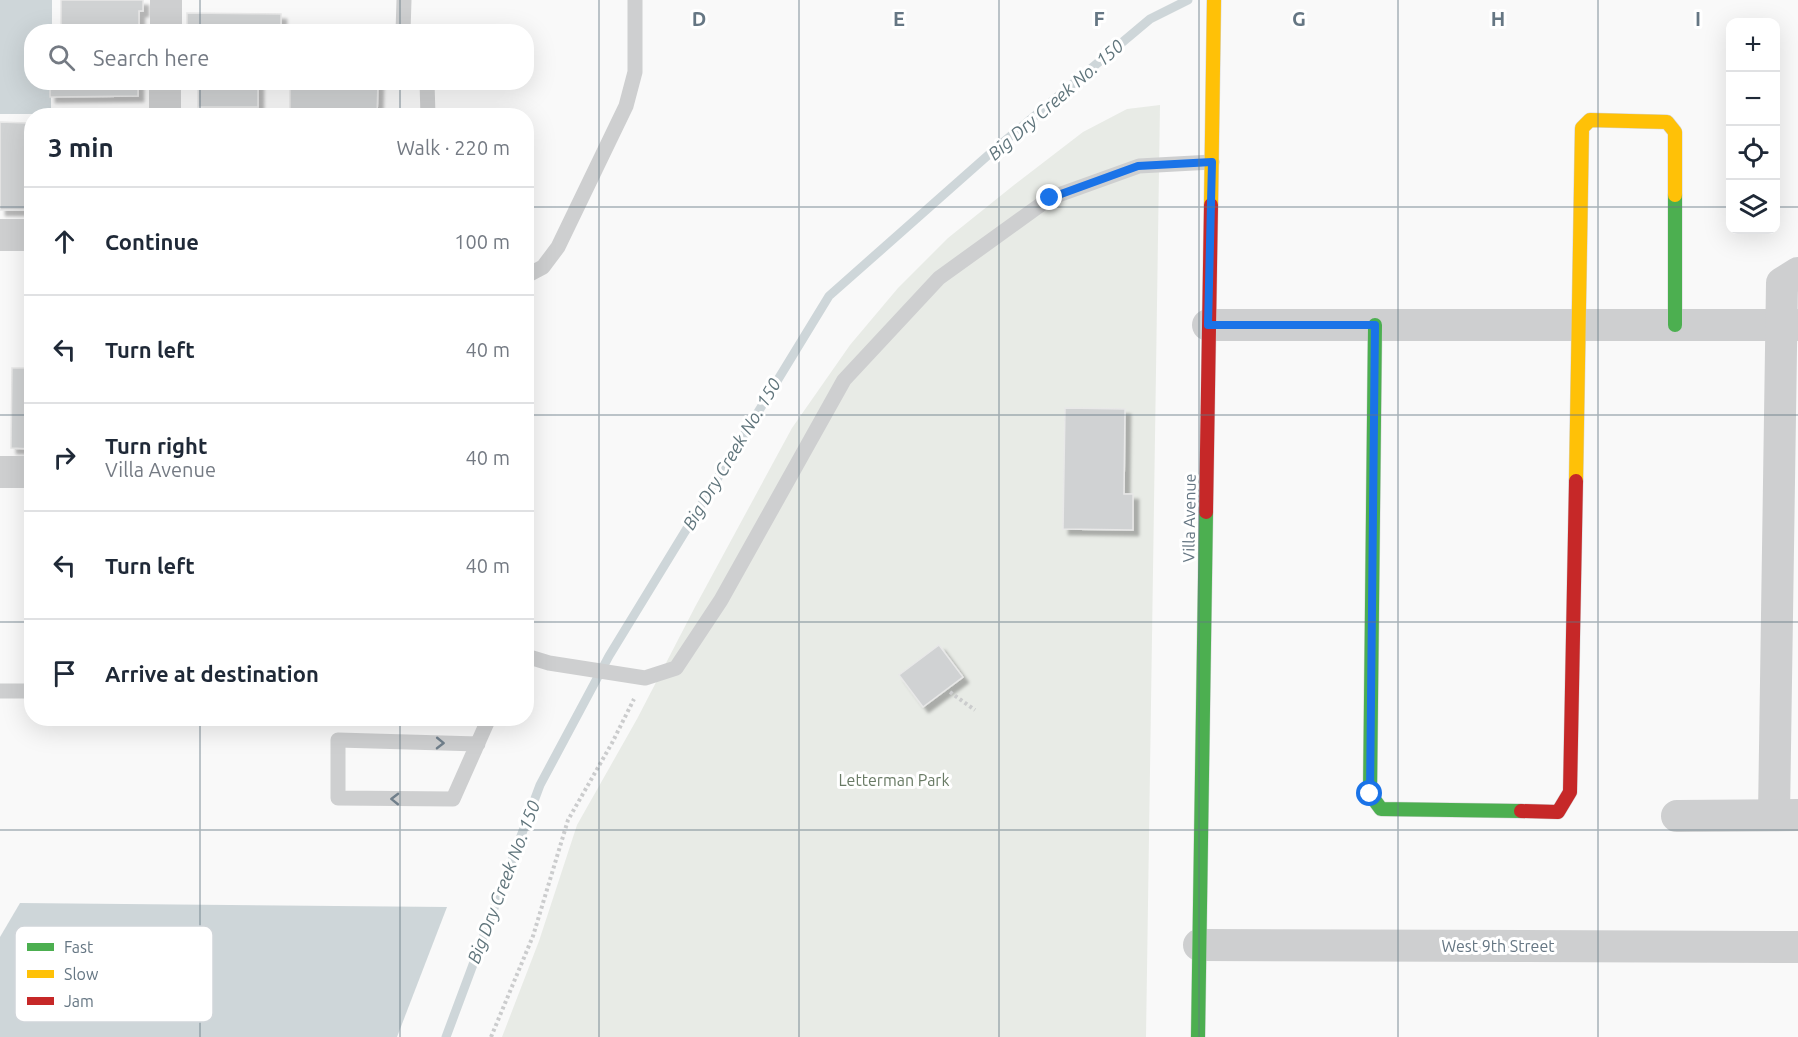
<!DOCTYPE html>
<html lang="en">
<head>
<meta charset="utf-8">
<style>
  :root { --surface:#fff; --page:#f2f2f3; --text:#1f2937; --muted:#747a83; --line:#e0e1e3 }
  body { margin:0; font-family:Ubuntu,sans-serif; background:var(--page); color:var(--text) }
  .controls { position:absolute; right:18px; top:18px; display:grid; overflow:hidden; border-radius:12px; box-shadow:0 6px 24px #0002 }
  .controls button { width:54px; height:54px; display:grid; place-items:center; padding:0; border:0; border-bottom:2px solid var(--line); background:var(--surface); color:var(--text); font:30px sans-serif }
  .stop { position:absolute; width:18px; height:18px; margin:-14px; border:4px solid #1a73e8; border-radius:50%; background:#fff }
  .stop.end { background:#1a73e8; border-color:#fff; box-shadow:0 2px 6px #0008 }
  .list { margin:0; padding:0; list-style:none }
  h2 { display:flex; justify-content:space-between; align-items:center; height:78px; margin:0; padding:0 24px; font-size:26px }
  h2 small { font-size:20px; font-weight:400; color:var(--muted) }
  .list li { display:grid; grid-template-columns:39px 1fr auto; gap:18px; align-items:center; box-sizing:border-box; height:108px; padding:0 24px; border-top:2px solid var(--line) }
  .list b { display:block; font-size:22px; white-space:nowrap }
  .list p { margin:0; font-size:20px; white-space:nowrap; color:var(--muted) }
  .list em { font-size:20px; font-style:normal; color:var(--muted) }
  .icon { flex:none; width:33px; height:33px; fill:none; stroke:currentColor; stroke-width:2; stroke-linecap:round; stroke-linejoin:round }
  .map { position:relative; flex:none; width:1798px; height:1037px; overflow:hidden }
  .search { position:absolute; background:var(--surface); box-shadow:0 6px 24px #0002; left:24px; top:24px; width:510px; height:66px; display:flex; align-items:center; gap:15px; box-sizing:border-box; padding:0 21px; border-radius:24px; color:var(--muted); font-size:22px }
  .panel { position:absolute; background:var(--surface); box-shadow:0 6px 24px #0002; left:24px; top:108px; width:510px; height:618px; border-radius:24px }
  .map>svg:first-child { display:block }
</style>
</head>
<body>
<div class="map">
<svg width="1798" height="1037" viewBox="0 0 1798 1037">
  <defs>
    <filter id="shadow"><feDropShadow dx="5.5" dy="5.5" stdDeviation="1.5" flood-color="#0004"/></filter>
  </defs>
  <rect width="100%" height="100%" fill="#f9f9f9"/>
  <!-- green -->
  <polygon fill="#e8ebe6" points="1160,105 1146,1037 502,1037 539,941 577,825 637,719 695,607 792,428 850,345 898,288 948,238 1014,185 1083,132 1127,109"/>
  <!-- water -->
  <g fill="#ced6d9">
    <polygon points="0,0 52,0 52,31 32,32 32,82 51,83 51,114 0,114"/>
    <polygon points="20,903 447,907 397,1037 0,1037 0,937"/>
  </g>
  <g fill="none" stroke-linecap="round" stroke-linejoin="round">
    <!-- stream -->
    <polyline stroke="#ced6d9" stroke-width="9" points="446,1037 540,785 609,656 829,296 994,150 1150,19 1188,0"/>
  </g>
  <!-- building -->
  <g fill="#d0d2d3" stroke="#e8e8e8" stroke-width="1.5" filter="url(#shadow)">
    <polygon points="61,0 143,0 143,11 139,11 139,30 61,30"/>
    <polygon points="187,13 281,14 281,32 187,32"/>
    <polygon points="50,82 138,82 138,96 50,97"/>
    <rect x="198" y="82" width="60" height="25"/>
    <polygon points="290,82 378,82 377,116 290,116"/>
    <polygon points="0,122 27,123 25,210 0,210"/>
    <polygon points="28,261 32,261 32,325 26,325"/>
    <polygon points="12,368 32,368 32,449 11,448"/>
    <polygon points="1065,408 1125,409 1124,494 1133,494 1133,530 1063,529"/>
    <polygon points="939,645 963,677 923,707 899,675"/>
  </g>
  <g fill="none" stroke-linecap="round" stroke-linejoin="round">
    <defs>
      <g id="fast">
        <polyline points="1675,195 1675,325"/>
        <polyline points="1375,325 1370,794 1381,809 1521,811"/>
        <polyline points="1198,1037 1206,512"/>
      </g>
      <g id="slow">
        <polyline points="1211,205 1214,0"/>
        <polyline points="1576,481 1582,128 1590,120 1667,122 1675,132 1675,195"/>
      </g>
      <g id="jam">
        <polyline points="1206,512 1211,205"/>
        <polyline points="1521,811 1558,812 1570,792 1576,481"/>
      </g>
    </defs>
    <!-- fast casing -->
    <use href="#fast" stroke="#d5d6d7" stroke-width="15"/>
    <!-- slow casing -->
    <use href="#slow" stroke="#d5d6d7" stroke-width="15"/>
    <!-- jam casing -->
    <use href="#jam" stroke="#d5d6d7" stroke-width="15"/>
    <!-- path -->
    <g stroke="#cbcccd" stroke-width="4" stroke-dasharray="3 3" stroke-linecap="butt">
      <polyline points="950,692 975,710"/>
      <polyline points="491,1037 533,936 568,820 612,743 634,699"/>
    </g>
    <!-- lane -->
    <g stroke="#cecfd0" stroke-width="15">
      <polyline points="403,32 404,0"/>
      <polyline points="427,82 428,116"/>
      <polyline points="526,276 543,267 558,247 626,106 635,72 635,0"/>
      <polyline points="526,656 549,663 645,678 676,668 721,600 844,380 939,278 1050,198 1139,166 1212,162"/>
      <polyline points="0,691 32,691"/>
      <polyline points="478,744 338,740 338,798 453,799 489,718"/>
    </g>
    <!-- street -->
    <g stroke="#cecfd0" stroke-width="32">
      <polyline points="166,32 166,0"/>
      <polyline points="165,116 165,82"/>
      <polyline points="0,235 32,235"/>
      <polyline points="1208,325 1798,325"/>
      <polyline points="0,472 32,472"/>
      <polyline points="1774,815 1782,283 1798,273"/>
      <polyline points="1677,816 1798,815"/>
      <polyline points="1199,945 1798,947"/>
    </g>
    <!-- fast -->
    <use href="#fast" stroke="#4caf50" stroke-width="14"/>
    <!-- slow -->
    <use href="#slow" stroke="#ffc107" stroke-width="14"/>
    <!-- jam -->
    <use href="#jam" stroke="#c62828" stroke-width="14"/>
  </g>
  <!-- one-way arrows -->
  <defs><path id="oneway-chevron" d="M-2-3.5L2.5 0L-2 3.5" fill="none" stroke-width="1.6" stroke-linecap="round" stroke-linejoin="round" transform="scale(1.5)"/></defs>
  <g stroke="#707f8b">
    <use href="#oneway-chevron" transform="translate(440 743) rotate(1)"/>
    <use href="#oneway-chevron" transform="translate(395 799) rotate(-179)"/>
  </g>
  <g fill="none" stroke-linecap="round" stroke-linejoin="round">
    <!-- route -->
    <polyline stroke="#1a73e8" stroke-width="8" points="1050,198 1138,166 1212,162 1208,325 1375,325 1370,794"/>
  </g>
  <!-- grid -->
  <path fill="none" stroke="#657683" stroke-width="1.5" stroke-opacity="0.55" d="M200 0V32M400 0V32M599 0V1037M799 0V1037M999 0V1037M1199 0V1037M1398 0V1037M1598 0V1037M200 82V116M400 82V116M0 207H32M526 207H1730M1776 207H1798M0 415H32M526 415H1798M0 622H32M526 622H1798M200 718V1037M400 718V1037M0 830H1798"/>
  <g text-anchor="middle" stroke-width="6" stroke-linejoin="round" paint-order="stroke">
    <!-- street labels -->
    <g font-size="16" fill="#657683" stroke="#fff">
      <text transform="translate(1189 518) rotate(-89)" y="6">Villa Avenue</text>
      <text x="1498" y="952">West 9th Street</text>
    </g>
    <!-- park labels -->
    <g font-size="16" fill="#687a64" stroke="#fff">
      <text x="894" y="786">Letterman Park</text>
    </g>
    <!-- water labels -->
    <g font-size="18" font-style="italic" fill="#60757c" stroke="#fff">
      <text transform="translate(1056 100) rotate(-41)" y="6">Big Dry Creek No. 150</text>
      <text transform="translate(732 454) rotate(-59)" y="6">Big Dry Creek No. 150</text>
      <text transform="translate(504 882) rotate(-69)" y="6">Big Dry Creek No. 150</text>
    </g>
  </g>
  <!-- legend -->
  <rect x="15" y="926" width="198" height="96" rx="9" fill="#fff" stroke="#d1d6da" stroke-width="1.5"/>
  <rect x="27" y="943" width="27" height="8" fill="#4caf50"/>
  <rect x="27" y="970" width="27" height="8" fill="#ffc107"/>
  <rect x="27" y="997" width="27" height="8" fill="#c62828"/>
  <g font-size="16" fill="#657683">
    <text x="64" y="953">Fast</text>
    <text x="64" y="980">Slow</text>
    <text x="64" y="1007">Jam</text>
  </g>
  <g font-size="20" text-anchor="middle" font-weight="bold" fill="#657683" stroke="#fff" stroke-width="6" stroke-linejoin="round" paint-order="stroke">
    <text x="699" y="26">D</text>
    <text x="899" y="26">E</text>
    <text x="1099" y="26">F</text>
    <text x="1299" y="26">G</text>
    <text x="1498" y="26">H</text>
    <text x="1698" y="26">I</text>
  </g>
</svg>
<div class="controls">
<button>+</button>
<button>−</button>
<button><svg class="icon" aria-label="locate" viewBox="0 0 24 24"><circle cx="12" cy="12" r="6"/><path d="M12 2v4M12 18v4M2 12h4M18 12h4"/></svg></button>
<button><svg class="icon" aria-label="layers" viewBox="0 0 24 24"><path d="M12 4l9 5-9 5-9-5zM3 14l9 5 9-5"/></svg></button>
</div>
<div class="stop" style="left:1370px;top:794px"></div>
<div class="stop end" style="left:1050px;top:198px"></div>
<div class="search"><svg class="icon" aria-label="search" viewBox="0 0 24 24"><circle cx="10" cy="10" r="6"/><path d="M15 15l6 6"/></svg>Search here</div>
<section class="panel">
<h2>3 min<small>Walk · 220 m</small></h2>
<ul class="list">
<li><svg class="icon" aria-label="ahead" viewBox="0 0 24 24"><path d="M12 20V5M6 11l6-6 6 6"/></svg><div><b>Continue</b></div><em>100 m</em></li>
<li><svg class="icon" aria-label="left" viewBox="0 0 24 24"><path d="M17 20v-9H6M10 6l-5 5 5 5"/></svg><div><b>Turn left</b></div><em>40 m</em></li>
<li><svg class="icon" aria-label="right" viewBox="0 0 24 24"><path d="M7 20v-9h11M14 6l5 5-5 5"/></svg><div><b>Turn right</b><p>Villa Avenue</p></div><em>40 m</em></li>
<li><svg class="icon" aria-label="left" viewBox="0 0 24 24"><path d="M17 20v-9H6M10 6l-5 5 5 5"/></svg><div><b>Turn left</b></div><em>40 m</em></li>
<li><svg class="icon" aria-label="arrive" viewBox="0 0 24 24"><path d="M6 21V4h12l-3 4 3 4H6"/></svg><div><b>Arrive at destination</b></div></li>
</ul>
</section>
</div>
</body>
</html>
